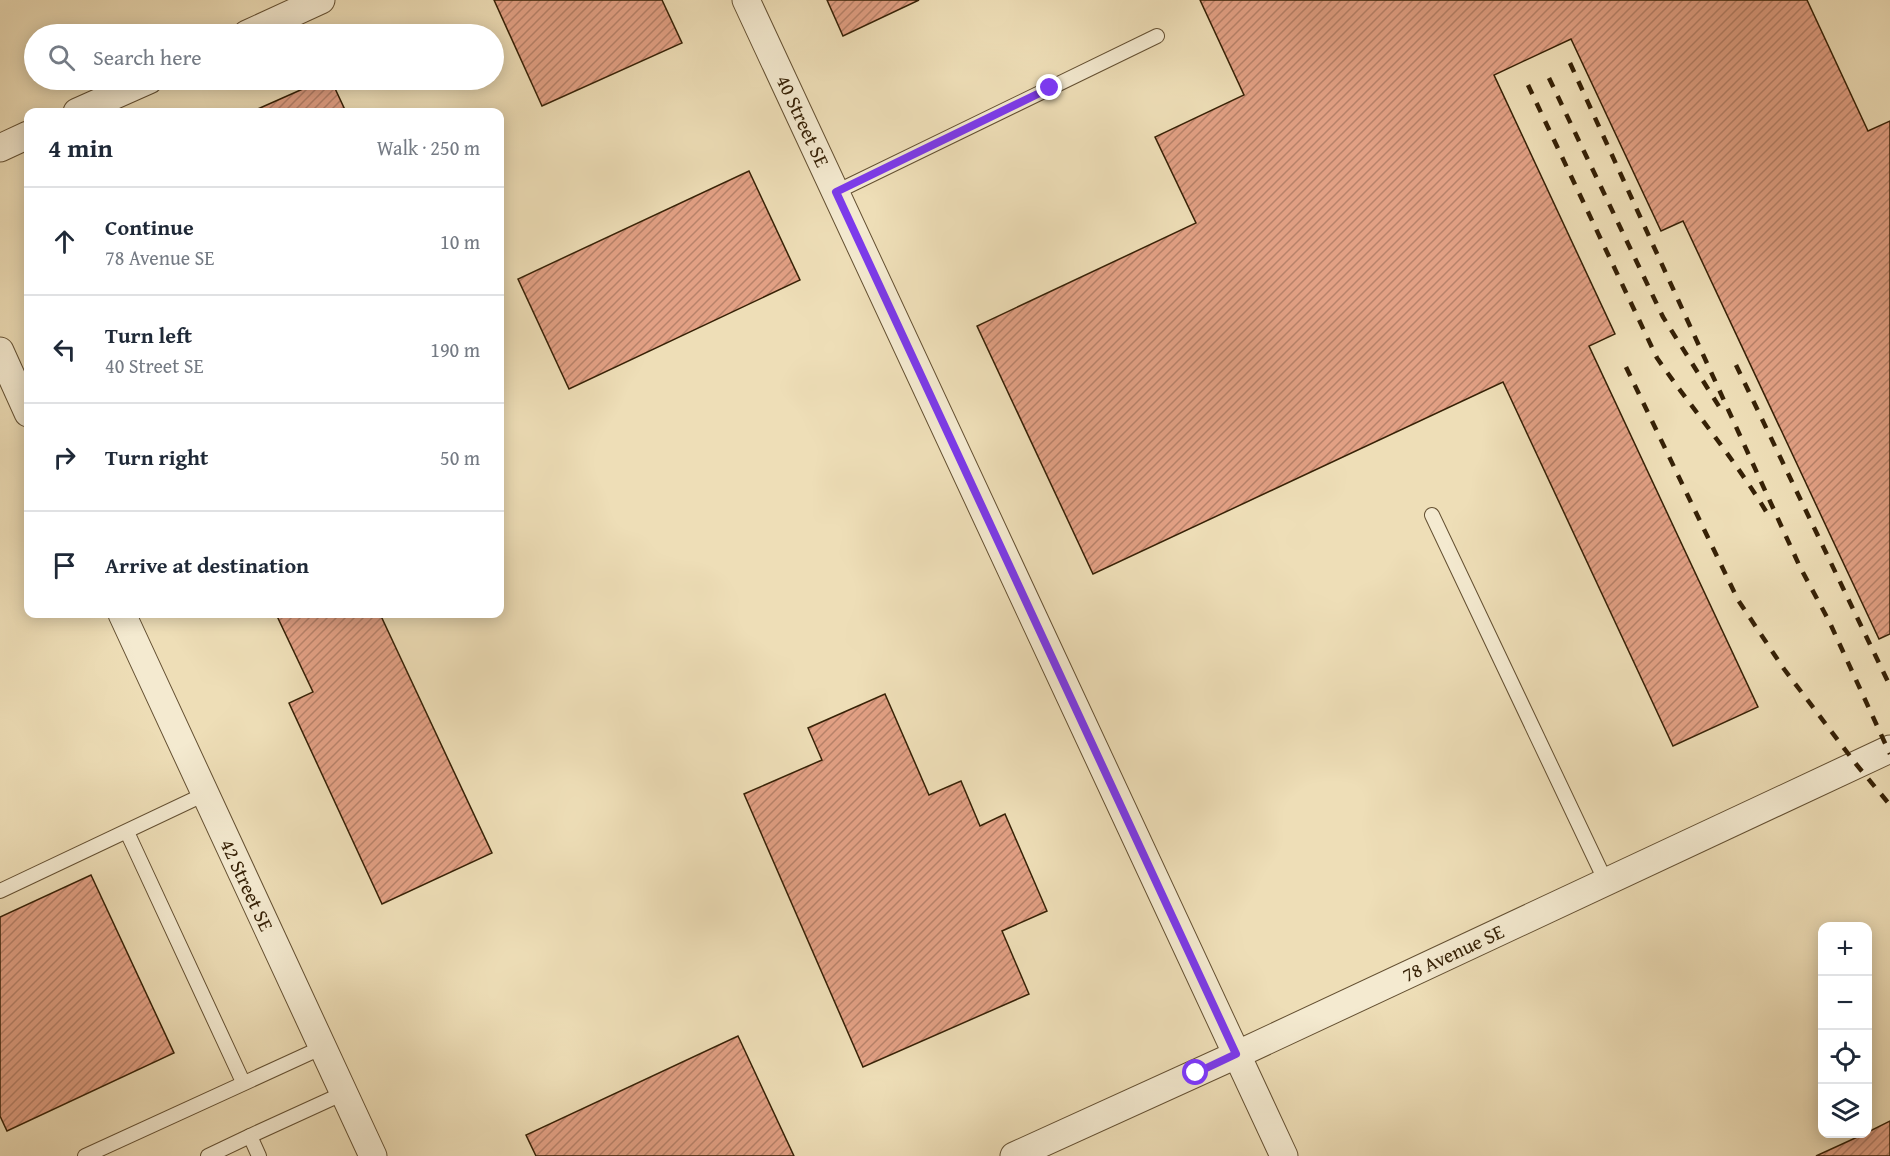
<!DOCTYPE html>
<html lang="en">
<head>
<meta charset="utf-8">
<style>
  :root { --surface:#fff; --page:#f6f6f7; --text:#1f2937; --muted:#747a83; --line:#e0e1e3 }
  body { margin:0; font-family:"Gentium Book Plus",serif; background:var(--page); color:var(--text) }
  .controls { position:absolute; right:18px; bottom:18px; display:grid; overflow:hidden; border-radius:12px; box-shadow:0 3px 15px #0003 }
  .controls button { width:54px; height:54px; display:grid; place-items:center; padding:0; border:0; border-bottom:2px solid var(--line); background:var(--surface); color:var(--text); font:30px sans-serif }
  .stop { position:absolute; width:18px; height:18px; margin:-14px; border:4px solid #7c3aed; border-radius:50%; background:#fff }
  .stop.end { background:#7c3aed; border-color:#fff; box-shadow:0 2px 6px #0008 }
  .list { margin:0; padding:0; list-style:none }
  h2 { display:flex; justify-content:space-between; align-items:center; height:78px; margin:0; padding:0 24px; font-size:26px }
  h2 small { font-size:20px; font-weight:400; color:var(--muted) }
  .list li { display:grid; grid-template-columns:39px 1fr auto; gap:18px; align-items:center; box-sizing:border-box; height:108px; padding:0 24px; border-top:2px solid var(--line) }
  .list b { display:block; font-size:22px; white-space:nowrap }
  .list p { margin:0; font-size:20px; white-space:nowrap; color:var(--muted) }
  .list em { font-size:20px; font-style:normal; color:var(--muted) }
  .icon { flex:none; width:33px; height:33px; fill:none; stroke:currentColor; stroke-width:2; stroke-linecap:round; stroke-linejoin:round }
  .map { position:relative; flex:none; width:1890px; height:1156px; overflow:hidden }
  .search { position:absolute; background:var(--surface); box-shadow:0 3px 15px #0003; left:24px; top:24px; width:480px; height:66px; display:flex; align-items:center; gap:15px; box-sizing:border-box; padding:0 21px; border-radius:33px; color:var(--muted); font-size:22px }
  .panel { position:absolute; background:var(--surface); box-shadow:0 3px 15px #0003; left:24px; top:108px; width:480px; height:510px; border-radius:12px }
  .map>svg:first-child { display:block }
</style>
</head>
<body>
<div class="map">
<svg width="1890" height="1156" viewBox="0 0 1890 1156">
  <defs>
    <pattern id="building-hatch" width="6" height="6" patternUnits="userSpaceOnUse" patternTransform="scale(1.5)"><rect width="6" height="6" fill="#e2a084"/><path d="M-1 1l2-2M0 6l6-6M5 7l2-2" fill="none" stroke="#b8826a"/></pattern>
  </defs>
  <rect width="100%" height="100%" fill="#eedeb7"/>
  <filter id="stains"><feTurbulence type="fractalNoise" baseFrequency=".00333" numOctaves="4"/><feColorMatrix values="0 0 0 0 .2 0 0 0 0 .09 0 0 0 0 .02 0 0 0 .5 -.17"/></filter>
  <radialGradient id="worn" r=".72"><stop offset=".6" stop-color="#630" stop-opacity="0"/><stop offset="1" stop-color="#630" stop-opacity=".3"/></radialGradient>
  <!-- building -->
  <g fill="url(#building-hatch)" stroke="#362106" stroke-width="1.5">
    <polygon points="494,0 662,0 682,43 542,106"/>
    <polygon points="827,0 919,0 843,36"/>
    <polygon points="1200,0 1807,0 1868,131 1890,121 1890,634 1879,639 1683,221 1661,231 1571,39 1494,75 1615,334 1589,346 1758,707 1673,746 1503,382 1093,574 977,326 1196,223 1155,137 1244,95"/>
    <polygon points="323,80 331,80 346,112 251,112"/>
    <polygon points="749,171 800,280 569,389 518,279"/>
    <polygon points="276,614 380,614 492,853 382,904 289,703 313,692"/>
    <polygon points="885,694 929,795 961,781 980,826 1005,814 1047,911 1002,931 1029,994 863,1067 744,794 822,760 808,728"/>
    <polygon points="91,875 174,1053 7,1131 0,1116 0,917"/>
    <polygon points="738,1036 794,1156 536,1156 526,1135"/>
    <polygon points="1890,1121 1890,1156 1816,1156 1864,1134 1868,1134 1868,1132"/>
  </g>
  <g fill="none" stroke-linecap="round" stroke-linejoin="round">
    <defs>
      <g id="service">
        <polyline points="836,192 1157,36"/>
        <polyline points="1432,515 1606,882"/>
        <polyline points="127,832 243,1082"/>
        <polyline points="0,891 205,794"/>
        <polyline points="85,1156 323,1047"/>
        <polyline points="208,1156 250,1136"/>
        <polyline points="259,1156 250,1136 344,1093"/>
      </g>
      <g id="minor">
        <polyline points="746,0 1284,1156"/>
        <polyline points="247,34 321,0"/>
        <polyline points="77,112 149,80"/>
        <polyline points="0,148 28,135"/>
        <polyline points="0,351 28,413"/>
        <polyline points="122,614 373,1156"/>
        <polyline points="1014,1156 1236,1055 1890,749"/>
      </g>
    </defs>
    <!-- service casing -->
    <use href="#service" stroke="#645032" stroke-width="16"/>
    <!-- minor casing -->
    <use href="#minor" stroke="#645032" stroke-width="29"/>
    <!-- service -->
    <use href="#service" stroke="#f4ead0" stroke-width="14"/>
    <!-- minor -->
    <use href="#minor" stroke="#f4ead0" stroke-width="27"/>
    <!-- rail -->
    <g stroke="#362106" stroke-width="4.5" stroke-dasharray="10 10" stroke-linecap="butt">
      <polyline points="1570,63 1800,567 1829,621 1890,754"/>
      <polyline points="1549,78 1663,317 1720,408"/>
      <path d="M1528 85 1657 358C1693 410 1734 458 1767 513"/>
      <polyline points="1736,365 1890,686"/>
      <polyline points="1626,367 1738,600 1784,669 1856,764 1890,805"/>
    </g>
  </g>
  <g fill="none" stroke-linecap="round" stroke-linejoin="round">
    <!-- route -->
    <polyline stroke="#7c3aed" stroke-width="8" points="1050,88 836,192 1236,1054 1196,1073"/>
  </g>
  <g text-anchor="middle" stroke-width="4.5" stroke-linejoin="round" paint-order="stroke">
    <!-- street labels -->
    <g font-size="20" fill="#362106" stroke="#f4ead0">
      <text transform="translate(803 121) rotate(65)" y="7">40 Street SE</text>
      <text transform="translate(247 885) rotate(65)" y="7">42 Street SE</text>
      <text transform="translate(1453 953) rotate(-25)" y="7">78 Avenue SE</text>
    </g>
  </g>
  <rect width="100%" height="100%" filter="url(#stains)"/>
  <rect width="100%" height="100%" fill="url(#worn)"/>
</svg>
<div class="controls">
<button>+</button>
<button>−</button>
<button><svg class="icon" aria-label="locate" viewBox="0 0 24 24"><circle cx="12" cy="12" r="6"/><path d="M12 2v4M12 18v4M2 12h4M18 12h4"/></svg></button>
<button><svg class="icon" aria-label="layers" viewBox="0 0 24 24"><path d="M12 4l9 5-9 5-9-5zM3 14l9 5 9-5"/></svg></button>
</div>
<div class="stop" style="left:1196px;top:1073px"></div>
<div class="stop end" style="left:1050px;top:88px"></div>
<div class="search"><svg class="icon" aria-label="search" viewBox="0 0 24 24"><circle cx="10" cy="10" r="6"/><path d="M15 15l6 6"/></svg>Search here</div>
<section class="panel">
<h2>4 min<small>Walk · 250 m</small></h2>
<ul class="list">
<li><svg class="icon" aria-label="ahead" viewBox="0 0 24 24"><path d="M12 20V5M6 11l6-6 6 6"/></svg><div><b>Continue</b><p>78 Avenue SE</p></div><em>10 m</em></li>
<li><svg class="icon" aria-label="left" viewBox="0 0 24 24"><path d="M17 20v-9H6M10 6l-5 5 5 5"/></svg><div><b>Turn left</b><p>40 Street SE</p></div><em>190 m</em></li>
<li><svg class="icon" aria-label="right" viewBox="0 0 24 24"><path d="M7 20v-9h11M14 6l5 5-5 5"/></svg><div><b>Turn right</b></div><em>50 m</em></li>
<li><svg class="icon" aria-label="arrive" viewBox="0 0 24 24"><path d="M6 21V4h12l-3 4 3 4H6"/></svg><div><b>Arrive at destination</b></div></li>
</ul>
</section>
</div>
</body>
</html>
